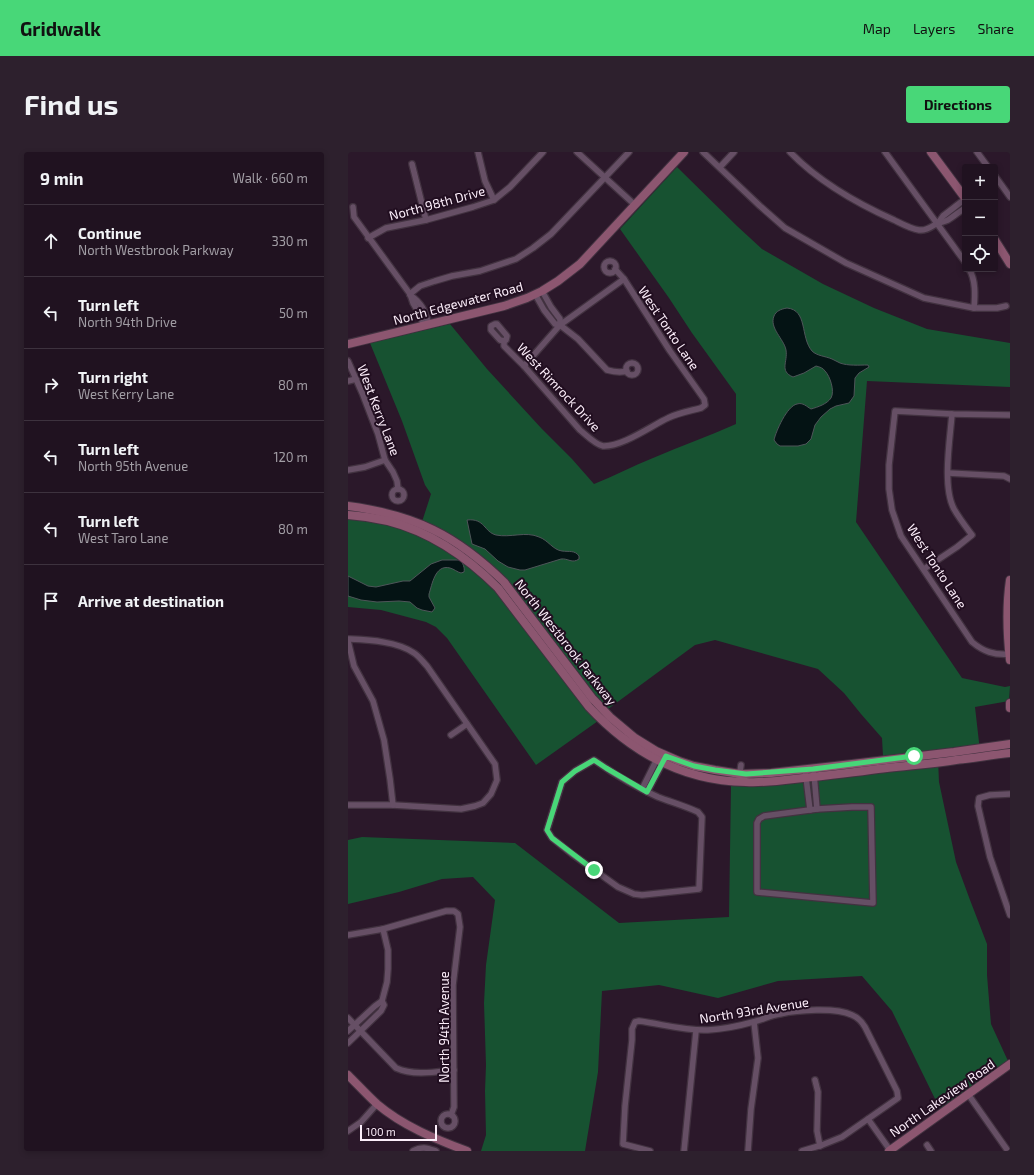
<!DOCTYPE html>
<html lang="en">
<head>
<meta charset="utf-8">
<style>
  :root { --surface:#201220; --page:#2d202d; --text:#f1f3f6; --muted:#a29ea5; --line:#3d323e; --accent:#48d778 }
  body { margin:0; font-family:"Exo 2",sans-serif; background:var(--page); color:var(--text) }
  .controls { position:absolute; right:12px; top:12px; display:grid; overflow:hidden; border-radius:4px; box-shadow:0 2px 6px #0003 }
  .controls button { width:36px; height:36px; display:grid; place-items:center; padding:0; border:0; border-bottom:1px solid var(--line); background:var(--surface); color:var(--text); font:20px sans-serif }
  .scale { position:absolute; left:12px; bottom:10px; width:77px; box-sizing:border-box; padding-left:4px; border:2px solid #fceefa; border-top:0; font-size:11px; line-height:14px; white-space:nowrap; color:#fceefa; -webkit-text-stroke:3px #210e20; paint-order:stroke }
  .stop { position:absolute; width:12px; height:12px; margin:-9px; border:3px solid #48d778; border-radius:50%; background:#fff }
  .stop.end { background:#48d778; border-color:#fff; box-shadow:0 1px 4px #0008 }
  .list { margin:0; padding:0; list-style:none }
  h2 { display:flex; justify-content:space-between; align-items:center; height:52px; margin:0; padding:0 16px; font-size:17px }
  h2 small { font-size:13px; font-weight:400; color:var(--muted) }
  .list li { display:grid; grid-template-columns:26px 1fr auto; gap:12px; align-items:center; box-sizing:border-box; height:72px; padding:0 16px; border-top:1px solid var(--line) }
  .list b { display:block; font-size:15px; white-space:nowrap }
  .list p { margin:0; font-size:13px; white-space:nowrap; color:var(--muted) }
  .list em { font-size:13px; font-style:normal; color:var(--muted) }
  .icon { flex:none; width:22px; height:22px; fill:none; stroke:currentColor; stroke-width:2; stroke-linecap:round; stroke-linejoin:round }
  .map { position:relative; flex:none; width:662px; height:999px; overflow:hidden; border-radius:4px }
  header { display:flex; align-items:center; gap:24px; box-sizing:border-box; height:56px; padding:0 20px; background:var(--accent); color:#111 }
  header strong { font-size:19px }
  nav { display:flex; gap:22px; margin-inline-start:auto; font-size:14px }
  .intro { display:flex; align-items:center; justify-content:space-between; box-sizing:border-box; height:96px; padding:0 24px }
  h1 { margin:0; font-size:28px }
  .button { padding:10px 18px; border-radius:4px; background:var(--accent); color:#111; font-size:14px; font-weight:700 }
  main { display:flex; gap:24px; padding:0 24px }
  aside { flex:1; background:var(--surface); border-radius:4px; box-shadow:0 2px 6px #0003 }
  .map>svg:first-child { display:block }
</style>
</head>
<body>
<header>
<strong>Gridwalk</strong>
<nav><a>Map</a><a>Layers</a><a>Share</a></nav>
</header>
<div class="intro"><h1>Find us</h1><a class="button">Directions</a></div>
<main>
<aside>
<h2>9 min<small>Walk · 660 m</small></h2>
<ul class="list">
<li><svg class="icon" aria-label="ahead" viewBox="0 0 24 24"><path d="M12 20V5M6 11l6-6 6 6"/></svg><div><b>Continue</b><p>North Westbrook Parkway</p></div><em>330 m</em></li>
<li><svg class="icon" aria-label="left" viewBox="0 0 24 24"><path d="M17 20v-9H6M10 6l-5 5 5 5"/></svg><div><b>Turn left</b><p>North 94th Drive</p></div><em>50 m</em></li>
<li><svg class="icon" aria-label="right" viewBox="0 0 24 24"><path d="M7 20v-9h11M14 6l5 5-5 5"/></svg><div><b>Turn right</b><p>West Kerry Lane</p></div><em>80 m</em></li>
<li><svg class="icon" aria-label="left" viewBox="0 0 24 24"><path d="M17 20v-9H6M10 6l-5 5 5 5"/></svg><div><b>Turn left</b><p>North 95th Avenue</p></div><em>120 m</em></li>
<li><svg class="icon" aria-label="left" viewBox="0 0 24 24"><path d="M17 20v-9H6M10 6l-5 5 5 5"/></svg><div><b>Turn left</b><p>West Taro Lane</p></div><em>80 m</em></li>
<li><svg class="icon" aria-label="arrive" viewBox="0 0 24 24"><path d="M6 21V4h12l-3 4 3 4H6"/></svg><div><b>Arrive at destination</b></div></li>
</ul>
</aside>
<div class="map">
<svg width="662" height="999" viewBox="0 0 662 999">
  <rect width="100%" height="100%" fill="#2b182a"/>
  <!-- green -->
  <path fill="#175231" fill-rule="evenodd" d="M329 15 389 74 414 97 475 132 526 156 579 177 662 191V235L519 229 508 370 614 526 657 535 662 534 661 549 627 555 632 599 590 607 591 630 608 710 622 748 639 792V823L643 872 660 909 592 957 544 859 514 824 430 829 370 846 311 833 254 839 250 920 237 999H133L138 983 137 939 138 913 136 851 138 813 147 748 125 725 94 727 51 740 0 752V688L14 685 167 691 271 771 381 765 383 633 351 627 250 569 188 613 99 486 88 475 78 470 33 458 0 455V360L72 376 83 342 77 333 54 269 22 191 102 172 139 217 194 277 224 307 246 332C266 324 285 314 305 306 333 294 361 284 388 272V242L344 181 321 146 272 77ZM367 488 470 517 496 541 513 562 534 586 535 604 417 618H395L368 615 342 609 318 599 296 587 275 573 260 557 347 493Z"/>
  <!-- water -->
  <g fill="#041314" stroke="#4e5559">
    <path d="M439 156C460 158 452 185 464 199 469 204 477 204 484 207 487 208 489 210 492 211 500 214 511 213 520 213L521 215 511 221 507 226 506 244 501 251 488 254 482 257 473 265 467 273 463 287 458 292 450 294H432L429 292 426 288C428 279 439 254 449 252 455 250 459 255 463 257 470 255 479 252 483 246 487 239 482 224 477 219 475 216 472 215 468 214L456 221 445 225C431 219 440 210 438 198 436 187 421 176 426 164 428 159 433 157 439 156Z"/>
    <path d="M119 368C137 366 136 380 148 383 162 386 178 379 191 385 200 388 205 398 214 399 221 400 227 398 231 404V407C224 412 220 406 213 407L177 418H172L160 415 150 409 137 397 124 392Z"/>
    <path d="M94 408H112C115 411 117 416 116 420L113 421C109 420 106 417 102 416 87 412 84 433 81 442V445L87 456 84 460 74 458 69 456 62 450 51 449 29 450 13 448 0 444V424L20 434 28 435 55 429H62L83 412Z"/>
  </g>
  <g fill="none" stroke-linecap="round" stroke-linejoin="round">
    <defs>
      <g id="street">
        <polyline points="130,0 137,29 146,48"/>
        <polyline points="229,0 287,53"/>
        <polyline points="355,0 412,54 437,76 498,111 576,146 626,156 649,156 658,154"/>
        <path d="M442 0C471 30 508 51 546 68 554 72 563 77 571 78 578 79 583 75 588 72 592 70 596 70 600 68 606 64 611 60 617 56"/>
        <polyline points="537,0 617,110"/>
        <polyline points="629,0 640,15"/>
        <polyline points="64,12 78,68"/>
        <polyline points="372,15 386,0"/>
        <polyline points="647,24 662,45"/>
        <polyline points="5,55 6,65 62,142 65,151 71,161 76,174"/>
        <polyline points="590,71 595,64 617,47"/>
        <polyline points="20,86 38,76 78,68 125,55 146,48 162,35 195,0"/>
        <circle cx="262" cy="115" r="6"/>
        <path d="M621 117C628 128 627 144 626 156"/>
        <polyline points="194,139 203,155 212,167 212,173"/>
        <polyline points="62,142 72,134 87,129 104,124 132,119 168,107 185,96 203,82 281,0"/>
        <path d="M187 142 196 158 207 172 212 173 230 187 259 218C266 220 272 221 279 219"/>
        <path d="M62 143C74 151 77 159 81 173"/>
        <path d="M156 189 152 188 143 178V174L147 172H149L159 184 158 188 156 189V194L176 214 232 278C238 283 248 293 255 294 274 295 303 274 320 266 330 261 342 259 353 256L357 253 356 247 322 199 276 127 267 117"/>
        <polyline points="0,209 15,243 30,282 37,308 45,320 49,329 50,337"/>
        <circle cx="284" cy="217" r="6"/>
        <polyline points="176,214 212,173 276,127"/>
        <polyline points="0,229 8,227"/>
        <polyline points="0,318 17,315 37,308"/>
        <polyline points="600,321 656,324 662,327"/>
        <circle cx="50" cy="343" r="6"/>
        <path d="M576 417 609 395 624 383C618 375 611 366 606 357 594 335 602 287 604 262"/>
        <path d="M0 487C20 488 49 489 66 501 71 504 75 510 79 514L147 612 149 628 143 642 135 651 127 654 113 657 45 653H0"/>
        <polyline points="0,489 6,514 25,549 36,588 42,627 45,653"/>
        <path d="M661 502C646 503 636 500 624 490L553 384 544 358 541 337V313L547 259 604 262 662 263"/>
        <polyline points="103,583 119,572"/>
        <path d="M246 608C266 622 287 635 310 645 323 650 337 654 350 660L354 665 351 737 294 743 286 742 270 735 224 702 204 686 199 678 214 630 227 619Z"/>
        <polyline points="457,617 462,658"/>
        <polyline points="466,622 469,657"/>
        <polyline points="391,626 393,613"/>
        <polyline points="294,637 310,605"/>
        <polyline points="299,640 316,608"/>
        <polyline points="662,642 642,643 631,646 630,654 642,705 662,763"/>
        <polygon points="504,655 523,655 525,751 409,740 409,671 411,667 416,664 469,657"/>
        <polyline points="0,783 35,777 98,759 106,759 110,762 112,775 105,833 106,955 103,963"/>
        <path d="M0 866 48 916C66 924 87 920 106 918"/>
        <polyline points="0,879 27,854 34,849"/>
        <polyline points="0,891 33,859 36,853 34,849 39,830 40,817 40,798 35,777"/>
        <polyline points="467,928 470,940 469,979 472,994"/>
        <polyline points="620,942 660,999"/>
        <circle cx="100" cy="969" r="7"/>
        <polyline points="520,967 542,998"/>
        <polyline points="0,979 13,970 29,952"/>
        <polyline points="579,993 583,999"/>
        <path d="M65 999C74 994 79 996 88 999"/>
        <path d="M302 999 275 992 277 954 284 888V877L287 870 291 869C314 872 337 879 360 878 376 877 391 874 405 870 414 868 423 863 432 862 449 858 488 855 504 863 509 865 514 870 517 875L549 939 550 946 494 985 474 993 454 999"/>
        <polyline points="336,999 348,879"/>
        <polyline points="400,999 403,957 410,906 406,870"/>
      </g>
      <g id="secondary">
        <polyline points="583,0 617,46"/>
        <polyline points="647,88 662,112"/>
        <polyline points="0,192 156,154 179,146 194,139 210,129 232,112 336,0"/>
        <path d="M0 354C67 363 108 383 156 430L244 546 262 565 287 586 308 599 331 609 346 614 367 618 392 622 423 621 487 614 606 600 662 592"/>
        <path d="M0 363C13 364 27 366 40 369 83 380 119 405 150 436L241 555C283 600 335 629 398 630 414 631 430 629 446 627 474 624 502 621 530 617 556 614 582 612 608 608 626 606 644 603 662 601"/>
        <path d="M662 428C658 455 659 481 662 508"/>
        <polyline points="662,551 662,556"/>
        <path d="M0 923C10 933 19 943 29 952 55 974 87 987 119 999"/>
        <polyline points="541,999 662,912"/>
      </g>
    </defs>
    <!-- street casing -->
    <use href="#street" stroke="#423240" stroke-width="8"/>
    <!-- secondary casing -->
    <use href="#secondary" stroke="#423240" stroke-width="10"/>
    <!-- street -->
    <use href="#street" stroke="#664f65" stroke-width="5.5"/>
    <!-- secondary -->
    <use href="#secondary" stroke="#8c5670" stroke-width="8"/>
  </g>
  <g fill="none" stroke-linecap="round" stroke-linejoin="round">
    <!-- route -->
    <polyline stroke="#48d778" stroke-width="5" points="246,718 204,686 199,678 214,630 227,619 246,608 258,616 299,640 318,604 346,614 367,618 398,622 465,617 566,604"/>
  </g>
  <g text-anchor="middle" stroke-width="4" stroke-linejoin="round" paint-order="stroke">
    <!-- street labels -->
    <g font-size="13" fill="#fceefa" stroke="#210e20">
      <text transform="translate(89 51) rotate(-15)" y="5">North 98th Drive</text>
      <text transform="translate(110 151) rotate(-15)" y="5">North Edgewater Road</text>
      <text transform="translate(321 176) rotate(56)" y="5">West Tonto Lane</text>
      <text transform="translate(211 235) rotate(47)" y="5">West Rimrock Drive</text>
      <text transform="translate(31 258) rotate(69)" y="5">West Kerry Lane</text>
      <text transform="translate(589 414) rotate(57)" y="5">West Tonto Lane</text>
      <text transform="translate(218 490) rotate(52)" y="5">North Westbrook Parkway</text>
      <text transform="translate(406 858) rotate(-9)" y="5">North 93rd Avenue</text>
      <text transform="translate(96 875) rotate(-90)" y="5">North 94th Avenue</text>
      <text transform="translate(594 946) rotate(-35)" y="5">North Lakeview Road</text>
    </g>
  </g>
</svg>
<div class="controls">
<button>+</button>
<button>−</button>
<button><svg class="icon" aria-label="locate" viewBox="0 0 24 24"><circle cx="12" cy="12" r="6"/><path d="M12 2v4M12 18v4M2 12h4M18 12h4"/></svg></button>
</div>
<div class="scale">100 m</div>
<div class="stop" style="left:566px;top:604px"></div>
<div class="stop end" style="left:246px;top:718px"></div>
</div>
</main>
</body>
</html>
